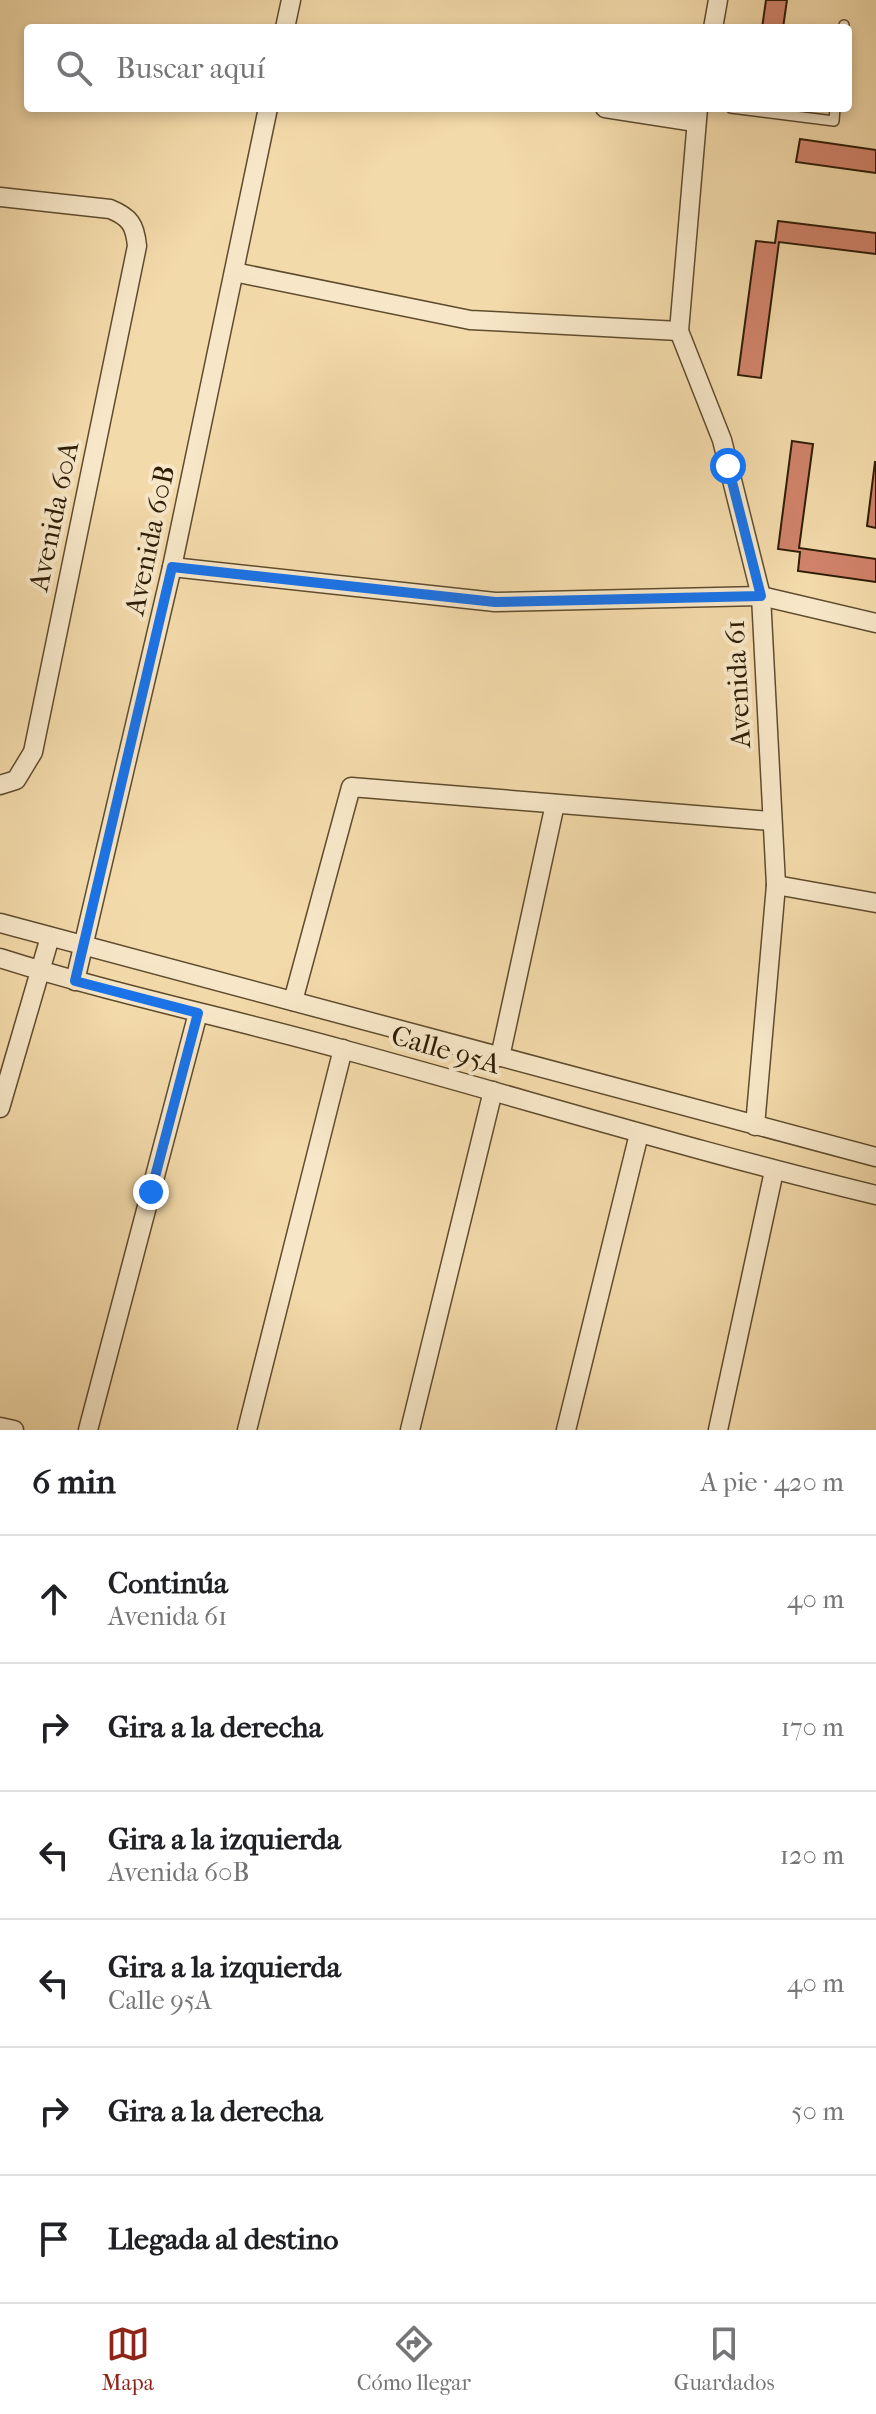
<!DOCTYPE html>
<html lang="es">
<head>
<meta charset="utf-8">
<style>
  :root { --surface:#fff; --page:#f2f2f2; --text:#202124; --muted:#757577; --line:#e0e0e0; --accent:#8f2418 }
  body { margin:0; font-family:"IM FELL French Canon",serif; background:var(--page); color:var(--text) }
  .stop { position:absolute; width:24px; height:24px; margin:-18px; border:6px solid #1a73e8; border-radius:50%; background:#fff }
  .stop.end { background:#1a73e8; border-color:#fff; box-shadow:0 2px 8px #0008 }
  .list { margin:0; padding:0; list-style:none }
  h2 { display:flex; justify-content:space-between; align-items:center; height:104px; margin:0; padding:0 32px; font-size:34px }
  h2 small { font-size:26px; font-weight:400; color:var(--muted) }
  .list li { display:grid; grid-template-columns:52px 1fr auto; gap:24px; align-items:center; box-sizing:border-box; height:128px; padding:0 32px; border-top:2px solid var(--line) }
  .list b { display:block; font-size:30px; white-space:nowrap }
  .list p { margin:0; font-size:26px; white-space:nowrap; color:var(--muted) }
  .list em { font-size:26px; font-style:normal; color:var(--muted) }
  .icon { flex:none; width:44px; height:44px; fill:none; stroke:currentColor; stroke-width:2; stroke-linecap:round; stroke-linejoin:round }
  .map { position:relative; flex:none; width:876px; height:1430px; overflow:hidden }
  .search { position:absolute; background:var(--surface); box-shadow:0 4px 12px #0003; left:24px; right:24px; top:24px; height:88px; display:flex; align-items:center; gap:20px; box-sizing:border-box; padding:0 28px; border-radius:8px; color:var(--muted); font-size:30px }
  .sheet { height:872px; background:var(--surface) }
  nav { display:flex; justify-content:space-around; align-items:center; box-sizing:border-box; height:112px; border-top:2px solid var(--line); background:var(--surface); font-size:22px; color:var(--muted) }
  nav a { display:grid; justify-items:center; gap:4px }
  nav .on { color:var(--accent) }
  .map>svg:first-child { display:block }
</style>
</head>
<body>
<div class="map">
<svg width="876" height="1430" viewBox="0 0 876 1430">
  <rect width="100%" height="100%" fill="#f3daaa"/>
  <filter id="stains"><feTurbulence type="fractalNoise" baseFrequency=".0025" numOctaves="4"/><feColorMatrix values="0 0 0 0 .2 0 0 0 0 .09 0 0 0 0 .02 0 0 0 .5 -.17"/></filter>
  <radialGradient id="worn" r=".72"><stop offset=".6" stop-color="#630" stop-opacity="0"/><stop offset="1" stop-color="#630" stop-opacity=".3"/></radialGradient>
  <!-- building -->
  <g fill="#d0836a" stroke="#2e1c05" stroke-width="2">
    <polygon points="766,0 787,0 783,28 762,28"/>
    <polygon points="800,139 876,150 876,173 796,162"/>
    <polygon points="778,221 876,233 876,254 779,242 761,378 738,375 756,241 775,243"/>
    <polygon points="792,441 813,444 799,548 876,559 876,582 798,571 800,552 778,549"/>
    <polygon points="875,462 876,462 876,528 867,526"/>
  </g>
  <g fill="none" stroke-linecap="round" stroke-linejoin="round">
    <defs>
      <g id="lane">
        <polyline points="844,28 844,25"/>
        <polyline points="731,108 834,121 835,108"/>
      </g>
      <g id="street">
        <polyline points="285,28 291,0"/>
        <polyline points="713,28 718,0"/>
        <polyline points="605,108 695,122"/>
        <polyline points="698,108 679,331 722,440 761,596 776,885 755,1126"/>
        <path d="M0 197 110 209C130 217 135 225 137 246L33 752 16 780 0 785"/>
        <polyline points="234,272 470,320 679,331"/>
        <polyline points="172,567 495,602 761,596 876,623"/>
        <polyline points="776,885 876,903"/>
        <polyline points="0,923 876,1157"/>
        <path d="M0 958C113 994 230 1018 345 1050 522 1098 697 1152 876 1195"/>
        <polyline points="75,981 172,567 268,108"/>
        <polyline points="293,1001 351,787 771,821"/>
        <polyline points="500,1057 555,804"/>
        <polyline points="0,1108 50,937"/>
        <polyline points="0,1427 14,1430"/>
        <polyline points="88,1430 198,1013"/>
        <polyline points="247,1430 343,1049"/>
        <polyline points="410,1430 493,1091"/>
        <polyline points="566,1430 639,1134"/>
        <polyline points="718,1430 774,1171"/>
      </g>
    </defs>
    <!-- lane casing -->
    <use href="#lane" stroke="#5f4c2e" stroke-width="12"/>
    <!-- street casing -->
    <use href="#street" stroke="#5f4c2e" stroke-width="21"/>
    <!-- lane -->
    <use href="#lane" stroke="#f7e7c8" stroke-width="9"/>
    <!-- street -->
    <use href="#street" stroke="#f7e7c8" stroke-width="18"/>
  </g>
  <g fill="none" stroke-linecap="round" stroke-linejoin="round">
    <!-- route -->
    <polyline stroke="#1a73e8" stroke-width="10" points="151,1192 198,1013 75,981 172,567 495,602 761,596 728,466"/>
  </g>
  <g text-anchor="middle" stroke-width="8" stroke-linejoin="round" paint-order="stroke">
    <!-- street labels -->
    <g font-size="28" fill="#2e1c05" stroke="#f7e7c8">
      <text transform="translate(53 516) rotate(-78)" y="10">Avenida 60A</text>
      <text transform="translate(149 540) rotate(-78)" y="10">Avenida 60B</text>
      <text transform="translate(737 684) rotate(-93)" y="10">Avenida 61</text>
      <text transform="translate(446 1049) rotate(16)" y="10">Calle 95A</text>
    </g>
  </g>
  <rect width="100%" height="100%" filter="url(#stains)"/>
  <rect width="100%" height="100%" fill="url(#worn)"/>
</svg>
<div class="stop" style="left:728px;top:466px"></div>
<div class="stop end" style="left:151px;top:1192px"></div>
<div class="search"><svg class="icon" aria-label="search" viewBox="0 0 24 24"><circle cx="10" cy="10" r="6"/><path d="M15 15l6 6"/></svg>Buscar aquí</div>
</div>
<section class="sheet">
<h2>6 min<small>A pie · 420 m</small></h2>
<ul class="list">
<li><svg class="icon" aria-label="ahead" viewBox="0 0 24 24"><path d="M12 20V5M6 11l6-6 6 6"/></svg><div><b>Continúa</b><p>Avenida 61</p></div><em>40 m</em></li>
<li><svg class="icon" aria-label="right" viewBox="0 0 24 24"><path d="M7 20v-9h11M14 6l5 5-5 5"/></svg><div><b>Gira a la derecha</b></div><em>170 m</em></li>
<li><svg class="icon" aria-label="left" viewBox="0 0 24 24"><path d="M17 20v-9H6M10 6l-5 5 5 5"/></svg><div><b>Gira a la izquierda</b><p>Avenida 60B</p></div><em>120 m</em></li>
<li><svg class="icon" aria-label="left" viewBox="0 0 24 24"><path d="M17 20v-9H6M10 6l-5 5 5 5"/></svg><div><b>Gira a la izquierda</b><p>Calle 95A</p></div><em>40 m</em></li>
<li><svg class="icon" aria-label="right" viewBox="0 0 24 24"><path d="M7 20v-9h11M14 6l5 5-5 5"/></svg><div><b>Gira a la derecha</b></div><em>50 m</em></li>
<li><svg class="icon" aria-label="arrive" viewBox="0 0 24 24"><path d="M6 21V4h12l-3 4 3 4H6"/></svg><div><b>Llegada al destino</b></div></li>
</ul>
</section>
<nav>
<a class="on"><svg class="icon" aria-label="map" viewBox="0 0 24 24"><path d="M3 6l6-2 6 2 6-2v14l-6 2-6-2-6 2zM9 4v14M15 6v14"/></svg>Mapa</a>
<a><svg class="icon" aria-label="directions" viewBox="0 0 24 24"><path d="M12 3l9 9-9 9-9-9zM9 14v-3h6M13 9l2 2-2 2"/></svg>Cómo llegar</a>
<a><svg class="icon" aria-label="saved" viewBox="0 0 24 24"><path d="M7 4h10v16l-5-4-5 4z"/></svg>Guardados</a>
</nav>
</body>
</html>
